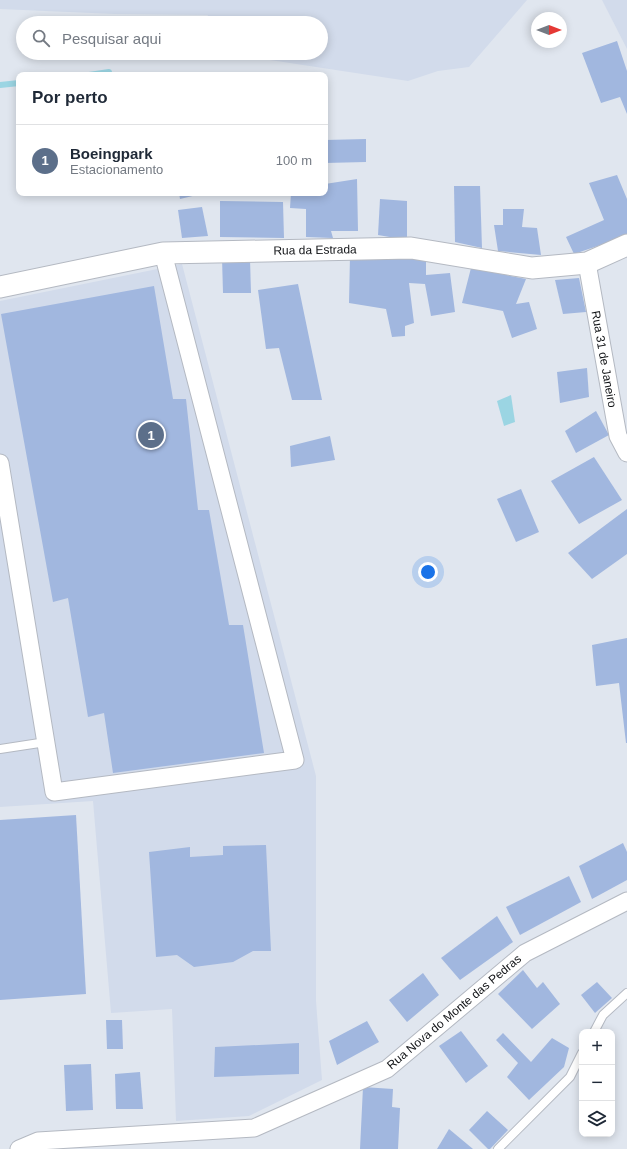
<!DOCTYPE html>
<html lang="pt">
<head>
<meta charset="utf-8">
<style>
  :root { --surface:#fff; --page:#f6f6f7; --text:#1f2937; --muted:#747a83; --line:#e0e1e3; --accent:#735f2e }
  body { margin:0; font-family:Helvetica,sans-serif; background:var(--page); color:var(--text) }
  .controls { position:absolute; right:12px; bottom:12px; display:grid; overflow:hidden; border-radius:8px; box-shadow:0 2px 10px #0003 }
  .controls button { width:36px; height:36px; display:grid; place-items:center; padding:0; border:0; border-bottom:1px solid var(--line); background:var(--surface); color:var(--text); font:20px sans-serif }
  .compass { position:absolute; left:531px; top:12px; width:36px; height:36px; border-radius:50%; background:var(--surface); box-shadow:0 2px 10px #0003; rotate:90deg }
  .you { position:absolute; left:428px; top:572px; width:14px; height:14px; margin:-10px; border:3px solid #fff; border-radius:50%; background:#1a73e8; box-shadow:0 0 0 6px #1a73e833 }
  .badge { display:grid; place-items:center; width:26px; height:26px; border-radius:50%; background:var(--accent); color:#fff; font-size:13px; font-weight:700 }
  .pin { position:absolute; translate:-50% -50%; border:2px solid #fff; box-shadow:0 1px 4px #0006 }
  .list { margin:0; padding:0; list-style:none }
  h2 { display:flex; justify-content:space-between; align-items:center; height:52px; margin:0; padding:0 16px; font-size:17px }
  h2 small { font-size:13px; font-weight:400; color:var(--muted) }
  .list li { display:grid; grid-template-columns:26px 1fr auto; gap:12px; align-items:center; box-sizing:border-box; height:72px; padding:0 16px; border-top:1px solid var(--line) }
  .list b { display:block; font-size:15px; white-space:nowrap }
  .list p { margin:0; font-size:13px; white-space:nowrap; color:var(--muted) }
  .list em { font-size:13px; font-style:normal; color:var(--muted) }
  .icon { flex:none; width:22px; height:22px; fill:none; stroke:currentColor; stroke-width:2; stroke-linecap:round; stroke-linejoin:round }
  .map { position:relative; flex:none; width:627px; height:1149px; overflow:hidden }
  .search { position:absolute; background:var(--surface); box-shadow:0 2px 10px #0003; left:16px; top:16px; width:312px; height:44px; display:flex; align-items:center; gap:10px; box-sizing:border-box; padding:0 14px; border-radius:22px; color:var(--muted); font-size:15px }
  .panel { position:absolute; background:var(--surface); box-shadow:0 2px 10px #0003; left:16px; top:72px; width:312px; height:124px; border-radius:8px }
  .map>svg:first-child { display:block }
</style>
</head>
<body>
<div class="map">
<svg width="627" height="1149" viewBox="0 0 627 1149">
  <rect width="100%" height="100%" fill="#e0e6ef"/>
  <!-- built -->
  <g fill="#d2dbeb">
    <polygon points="0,0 527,0 469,67 438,71 408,81 270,60 208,53 321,53 321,23 204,23 208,15 115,14 0,9"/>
    <polygon points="602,0 627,0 627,49"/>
    <polygon points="182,264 316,776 316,1001 322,1080 249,1116 176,1121 172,1009 111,1013 93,801 0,807 0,301"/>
  </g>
  <!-- water -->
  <polygon fill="#9bd5e3" points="511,395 515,422 504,426 497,401"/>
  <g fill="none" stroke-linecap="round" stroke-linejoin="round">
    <!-- stream -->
    <g stroke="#9bd5e3" stroke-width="6">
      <polyline points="89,75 109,72"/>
      <polyline points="0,85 19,83"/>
    </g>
  </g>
  <!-- building -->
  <g fill="#a1b7df">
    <polygon points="617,41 627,71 627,114 620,97 601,103 582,53"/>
    <polygon points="366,139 366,162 325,163 325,140"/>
    <polygon points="617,175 627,199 627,236 574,254 566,237 604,220 589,183"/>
    <polygon points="357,179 358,231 331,231 333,238 306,237 306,209 290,208 291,193 325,193 325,184"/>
    <polygon points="454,186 480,186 482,248 455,242"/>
    <polygon points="179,193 201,193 201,194 180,199"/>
    <polygon points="380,199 407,201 407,240 378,235"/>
    <polygon points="220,201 283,202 284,238 220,237"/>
    <polygon points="202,207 208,236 182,238 178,210"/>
    <polygon points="503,209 524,209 522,227 537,228 541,255 498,251 494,225 503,225"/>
    <polygon points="350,256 426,257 426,275 450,273 455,312 431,316 425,284 409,283 414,323 405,326 405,336 392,337 386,309 349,303"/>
    <polygon points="222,258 250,259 251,293 223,293"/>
    <polygon points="471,268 526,279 516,304 529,302 537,329 512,338 503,311 462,303"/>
    <polygon points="579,278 586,312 563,314 555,280"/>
    <polygon points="298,284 322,400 292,400 279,348 266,349 258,290"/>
    <polygon points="154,286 173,399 186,399 198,510 209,510 229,625 243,625 264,753 113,773 104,713 88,717 68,598 53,602 1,314"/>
    <polygon points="587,368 589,397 560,403 557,372"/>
    <polygon points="596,411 609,435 576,453 565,431"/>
    <polygon points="330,436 335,460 291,467 290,446"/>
    <polygon points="594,457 622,500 579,524 551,481"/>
    <polygon points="521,489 539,532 516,542 497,499"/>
    <polygon points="627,509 627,554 592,579 568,553"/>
    <polygon points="627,638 627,743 626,743 619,683 596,686 592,645"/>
    <polygon points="76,815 86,994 0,1000 0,820"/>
    <polygon points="623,843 627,852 627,880 592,899 579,866"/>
    <polygon points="266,845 271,951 253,951 233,962 194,967 177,955 156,957 149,852 190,847 190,857 223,855 223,846"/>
    <polygon points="569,876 581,902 520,935 506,907"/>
    <polygon points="497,916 513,942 460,980 441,958"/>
    <polygon points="523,970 537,988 543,982 560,1004 532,1029 498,994"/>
    <polygon points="423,973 439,995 407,1022 389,1000"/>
    <polygon points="597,982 612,998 595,1013 581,995"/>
    <polygon points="106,1020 122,1020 123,1049 107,1049"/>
    <polygon points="367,1021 379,1042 337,1065 329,1041"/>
    <polygon points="461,1031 488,1066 466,1083 439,1046"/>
    <polygon points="503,1033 531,1062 552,1038 569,1048 564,1067 529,1100 507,1077 518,1063 496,1040"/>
    <polygon points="299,1043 299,1074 214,1077 215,1047"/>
    <polygon points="91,1064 93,1110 66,1111 64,1065"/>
    <polygon points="140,1072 143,1109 116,1109 115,1074"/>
    <polygon points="363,1087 393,1089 392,1107 400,1108 398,1149 360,1149"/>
    <polygon points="487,1111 508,1130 490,1149 488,1149 469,1130"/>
    <polygon points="449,1129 473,1149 437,1149"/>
  </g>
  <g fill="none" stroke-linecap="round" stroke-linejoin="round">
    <defs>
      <g id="service">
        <polyline points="0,749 46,742"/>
        <polyline points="594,1032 603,1015 627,993"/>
        <polyline points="498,1149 570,1077 582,1053"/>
      </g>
      <g id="minor">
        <polyline points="587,263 618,436 627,453"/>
        <polyline points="0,463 54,792 295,760 163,253"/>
        <polyline points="19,1149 38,1141 254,1128 387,1069 525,953 627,901"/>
      </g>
      <polyline id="tertiary" points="0,287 163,253 411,248 532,268 587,263 627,245"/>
    </defs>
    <!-- service casing -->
    <use href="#service" stroke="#b4b9c2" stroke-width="10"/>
    <!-- minor casing -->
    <use href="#minor" stroke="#b4b9c2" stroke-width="19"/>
    <!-- tertiary casing -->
    <use href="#tertiary" stroke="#b4b9c2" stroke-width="23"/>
    <!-- service -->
    <use href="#service" stroke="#fff" stroke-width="8"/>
    <!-- minor -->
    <use href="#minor" stroke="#fff" stroke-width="17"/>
    <!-- tertiary -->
    <use href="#tertiary" stroke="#fff" stroke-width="21"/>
  </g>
  <g text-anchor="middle" stroke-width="3" stroke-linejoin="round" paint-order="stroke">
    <!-- street labels -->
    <g font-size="12" fill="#111316" stroke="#fff">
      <text transform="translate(315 250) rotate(-1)" y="4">Rua da Estrada</text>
      <text transform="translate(604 359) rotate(80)" y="4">Rua 31 de Janeiro</text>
      <text transform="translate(454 1012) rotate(-40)" y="4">Rua Nova do Monte das Pedras</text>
    </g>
  </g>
</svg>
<div class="controls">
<button>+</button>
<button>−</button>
<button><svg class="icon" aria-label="layers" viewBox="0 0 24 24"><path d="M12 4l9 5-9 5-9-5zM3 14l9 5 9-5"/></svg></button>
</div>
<svg class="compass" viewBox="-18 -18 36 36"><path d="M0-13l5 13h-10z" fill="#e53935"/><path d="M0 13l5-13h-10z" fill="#747a83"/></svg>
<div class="you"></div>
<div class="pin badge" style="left:151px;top:435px;background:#5c6f8a">1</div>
<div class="search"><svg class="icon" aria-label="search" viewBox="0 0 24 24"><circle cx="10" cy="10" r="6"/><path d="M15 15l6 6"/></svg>Pesquisar aqui</div>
<section class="panel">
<h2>Por perto<small></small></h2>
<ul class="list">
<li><span class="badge" style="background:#5c6f8a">1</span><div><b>Boeingpark</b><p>Estacionamento</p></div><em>100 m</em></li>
</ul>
</section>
</div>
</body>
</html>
